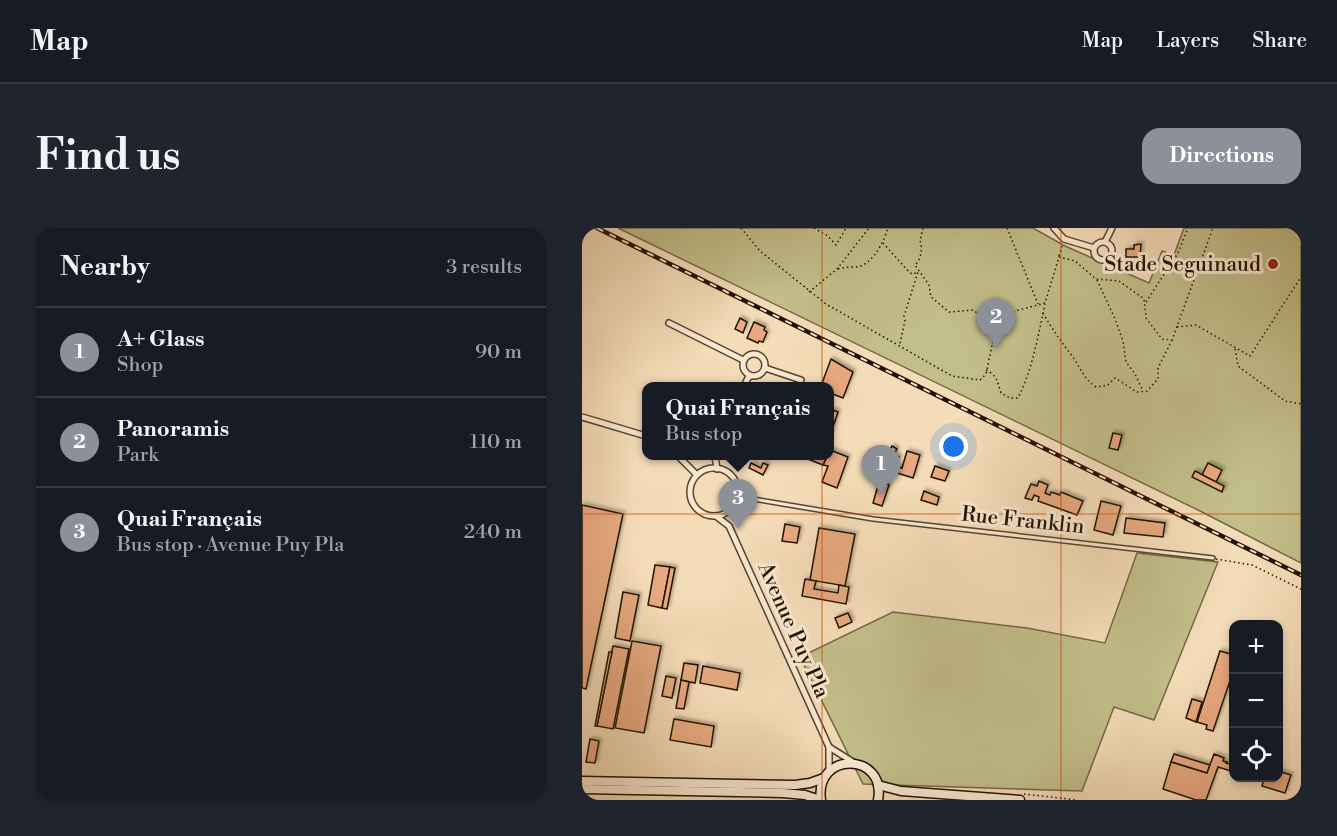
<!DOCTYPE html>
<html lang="en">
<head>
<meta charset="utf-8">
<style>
  :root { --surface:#171b24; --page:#20242c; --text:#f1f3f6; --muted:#9ea1a6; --line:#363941; --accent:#8c9099 }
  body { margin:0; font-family:"Libre Bodoni",serif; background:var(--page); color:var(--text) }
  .controls { position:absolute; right:18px; bottom:18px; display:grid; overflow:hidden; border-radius:12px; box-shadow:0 3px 9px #0003 }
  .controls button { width:54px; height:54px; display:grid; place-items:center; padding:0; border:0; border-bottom:2px solid var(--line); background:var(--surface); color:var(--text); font:30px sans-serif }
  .you { position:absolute; left:372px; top:219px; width:21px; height:21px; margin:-15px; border:4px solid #fff; border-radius:50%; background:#1a73e8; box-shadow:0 0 0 9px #1a73e833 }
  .badge { display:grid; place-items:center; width:39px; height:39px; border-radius:50%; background:var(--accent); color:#fff; font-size:20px; font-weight:700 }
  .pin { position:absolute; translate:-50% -50px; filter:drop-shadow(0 2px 3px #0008) }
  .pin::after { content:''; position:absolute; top:32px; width:21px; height:18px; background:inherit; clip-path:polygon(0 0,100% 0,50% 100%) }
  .popup { position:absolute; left:60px; top:154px; width:192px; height:78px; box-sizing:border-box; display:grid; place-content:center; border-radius:12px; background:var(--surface); filter:drop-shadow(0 2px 4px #0005); font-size:20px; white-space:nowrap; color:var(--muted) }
  .popup b { font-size:22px; color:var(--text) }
  .popup::after { content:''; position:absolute; left:50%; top:100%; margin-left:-12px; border:12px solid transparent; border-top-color:var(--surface) }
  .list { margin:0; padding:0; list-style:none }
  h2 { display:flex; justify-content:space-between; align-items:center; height:78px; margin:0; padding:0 24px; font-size:26px }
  h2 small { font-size:20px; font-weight:400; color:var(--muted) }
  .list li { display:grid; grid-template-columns:39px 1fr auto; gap:18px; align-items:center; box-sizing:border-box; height:90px; padding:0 24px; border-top:2px solid var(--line) }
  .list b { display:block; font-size:22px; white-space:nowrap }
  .list p { margin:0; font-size:20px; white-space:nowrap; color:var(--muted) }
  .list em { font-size:20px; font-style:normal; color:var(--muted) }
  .icon { flex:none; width:33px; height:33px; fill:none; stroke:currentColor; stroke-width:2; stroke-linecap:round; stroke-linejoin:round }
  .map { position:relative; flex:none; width:719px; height:572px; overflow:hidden; border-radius:18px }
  header { display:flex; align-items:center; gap:36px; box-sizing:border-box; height:84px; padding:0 30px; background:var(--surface); border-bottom:2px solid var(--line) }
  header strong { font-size:28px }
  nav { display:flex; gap:33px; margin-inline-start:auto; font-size:21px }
  .intro { display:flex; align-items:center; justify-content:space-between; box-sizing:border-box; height:144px; padding:0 36px }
  h1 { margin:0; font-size:42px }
  .button { padding:15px 27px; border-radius:18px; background:var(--accent); color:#fff; font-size:21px; font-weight:700 }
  main { display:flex; gap:36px; padding:0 36px }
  aside { flex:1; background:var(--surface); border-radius:18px; box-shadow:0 3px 9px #0003 }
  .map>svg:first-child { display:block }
</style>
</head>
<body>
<header>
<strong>Map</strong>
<nav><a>Map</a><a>Layers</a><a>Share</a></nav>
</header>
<div class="intro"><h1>Find us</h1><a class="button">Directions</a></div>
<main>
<aside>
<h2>Nearby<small>3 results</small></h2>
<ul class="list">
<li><span class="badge">1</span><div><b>A+ Glass</b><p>Shop</p></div><em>90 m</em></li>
<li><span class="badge">2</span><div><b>Panoramis</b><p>Park</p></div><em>110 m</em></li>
<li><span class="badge">3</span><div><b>Quai Français</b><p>Bus stop · Avenue Puy Pla</p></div><em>240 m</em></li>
</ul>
</aside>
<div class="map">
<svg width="719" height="572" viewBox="0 0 719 572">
  <defs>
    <filter id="shadow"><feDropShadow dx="2.5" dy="-2.5" stdDeviation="1.5" flood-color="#0004"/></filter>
  </defs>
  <rect width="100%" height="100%" fill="#f4dcb8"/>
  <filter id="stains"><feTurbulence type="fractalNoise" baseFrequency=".00333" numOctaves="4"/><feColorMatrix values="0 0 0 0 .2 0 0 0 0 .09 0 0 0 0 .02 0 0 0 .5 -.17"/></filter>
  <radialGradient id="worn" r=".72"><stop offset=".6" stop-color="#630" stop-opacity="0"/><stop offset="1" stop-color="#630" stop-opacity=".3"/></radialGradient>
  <!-- green -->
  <g fill="#c2be8a" stroke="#726845" stroke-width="1.5">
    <polygon points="36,0 451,0 483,18 567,55 580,23 592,27 602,0 719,0 719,335 618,283"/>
    <polygon points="555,325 636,334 572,492 532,479 500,563 281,556 218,429 311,384 445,400 523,415"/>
  </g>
  <!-- building -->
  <g fill="#e7a980" stroke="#231200" stroke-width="1.5" filter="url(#shadow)">
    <polygon points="559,16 558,29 544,29 544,21 552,21 552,17"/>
    <polygon points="158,90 165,94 161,105 153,101"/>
    <polygon points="172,94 183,99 182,102 185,104 181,114 177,113 176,115 165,110"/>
    <polygon points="249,131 271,144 261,170 248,165 248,158 239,158"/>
    <polygon points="248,181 256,184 248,208"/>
    <polygon points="531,205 540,207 536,222 527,220"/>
    <polygon points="310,218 315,221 312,226 317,229 312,238 320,240 325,223 338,227 331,250 309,243 300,238"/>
    <polygon points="248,222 266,229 255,260 240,254 246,238 241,237 245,228 248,228"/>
    <polygon points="218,228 245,228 241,237"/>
    <polygon points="169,235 179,240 181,235 186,237 181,247 167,240"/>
    <polygon points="626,235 640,242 634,254 620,247"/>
    <polygon points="353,238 367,243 363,253 349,249"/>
    <polygon points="613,243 642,258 640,264 610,249"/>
    <polygon points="457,253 466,257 463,265 468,267 469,264 478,267 479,264 501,273 495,287 456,273 457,269 452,267 450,272 443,270 449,256 455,258"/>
    <polygon points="297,254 307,257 300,278 291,275"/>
    <polygon points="342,263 357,269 355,277 339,272"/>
    <polygon points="519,273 539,278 531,307 512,302"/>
    <polygon points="0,277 41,286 4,461 0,460"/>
    <polygon points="544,290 583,295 581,309 542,305"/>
    <polygon points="203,296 218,299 215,315 200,313"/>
    <polygon points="237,300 273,306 263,358 228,352"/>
    <polygon points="73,337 88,339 80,380 66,377"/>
    <polygon points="88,339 93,340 85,381 80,380"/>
    <polygon points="223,351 234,353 232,361 256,365 257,357 267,359 264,376 220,368"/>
    <polygon points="41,364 57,367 48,413 33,410"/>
    <polygon points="266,385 270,394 257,400 253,390"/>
    <polygon points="50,413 79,418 62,505 33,500"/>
    <polygon points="31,418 47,421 31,501 15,498"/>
    <polygon points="638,423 652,427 652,441 631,503 624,501 625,497 615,494"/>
    <polygon points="27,424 30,424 15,498 13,498"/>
    <polygon points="102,435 116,437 113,455 99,452"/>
    <polygon points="121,438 158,445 155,462 118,455"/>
    <polygon points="84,448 94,450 90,470 80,468"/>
    <polygon points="99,452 107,454 102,481 94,480"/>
    <polygon points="610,471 620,474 614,494 604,490"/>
    <polygon points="92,491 132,498 129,519 88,512"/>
    <polygon points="8,511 17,513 13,535 4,534"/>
    <polygon points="592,526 628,537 625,545 589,534"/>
    <polygon points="632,526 642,530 641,533 645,534 644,535 652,537 652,544 636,539 624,572 614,572 581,561 589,534 625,545"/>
    <polygon points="696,543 709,547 703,565 680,558 682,550 696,550"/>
  </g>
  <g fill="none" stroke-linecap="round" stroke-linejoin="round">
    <defs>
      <polyline id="lane" points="154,270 171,271 291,291 631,330"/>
      <g id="street">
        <polyline points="472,0 482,11 512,20"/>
        <polyline points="523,14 530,0"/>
        <circle cx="521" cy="23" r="9"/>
        <polyline points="87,95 161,132"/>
        <circle cx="172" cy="137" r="11"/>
        <polyline points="183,140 219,152"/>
        <polyline points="162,158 166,150 169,148"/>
        <polyline points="0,189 64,208"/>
        <polyline points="96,228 115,247"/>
        <polyline points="133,228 135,241"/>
        <circle cx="132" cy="264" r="24"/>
        <polyline points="134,288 147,298 247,519 247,544"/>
        <polyline points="247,519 271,534"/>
      </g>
      <g id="secondary">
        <polyline points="0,553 213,557 228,555 242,550"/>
        <polyline points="296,557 319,563 438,572"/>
        <polyline points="0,561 201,565 223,567 238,572"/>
        <path d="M239 572C232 523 305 524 296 572"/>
      </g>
    </defs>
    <!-- lane casing -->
    <use href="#lane" stroke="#57442e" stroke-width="6"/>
    <!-- street casing -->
    <use href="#street" stroke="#57442e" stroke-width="8"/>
    <!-- secondary casing -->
    <use href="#secondary" stroke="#231200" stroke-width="11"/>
    <!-- path -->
    <g stroke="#231200" stroke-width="1.5" stroke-dasharray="1.5 3" stroke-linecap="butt">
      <polyline points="159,0 178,23 244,76 370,148 398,152 404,146 415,94 426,85 463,75 477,29 493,33 514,51 537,53 562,71 564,90 580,111 590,112 631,0"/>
      <polyline points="232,0 246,8 254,17 264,0"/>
      <path d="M341 0 338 13C341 20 339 32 333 37L347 57 349 69 367 84 391 82 405 92 414 93"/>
      <polyline points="425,0 456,76"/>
      <polyline points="301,15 328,45 331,46 336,44 322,88 323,93 318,115 319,118"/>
      <polyline points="477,28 480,18"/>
      <path d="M256 41C265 38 274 40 279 38 293 32 302 13 306 0"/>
      <polyline points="515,52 533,91 541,113 544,134 553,146 561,163"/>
      <polyline points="227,64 255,41 287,0"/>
      <polyline points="564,74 596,25 606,0"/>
      <path d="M461 85C470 101 480 115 491 129 499 141 502 151 514 159L526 157 533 150 555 164 565 163 576 151V140L590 112"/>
      <polyline points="595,99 614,97 668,128 719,49"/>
      <polyline points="653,121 656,138 703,173 719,176"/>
      <path d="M404 142C416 148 415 154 419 165L428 170H436C451 140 456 108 463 76"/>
      <polyline points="634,331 670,337 719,361"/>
      <polyline points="442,566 495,572"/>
    </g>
    <!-- lane -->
    <use href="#lane" stroke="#f8e8d1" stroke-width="3"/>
    <!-- street -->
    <use href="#street" stroke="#f8e8d1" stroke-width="5"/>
    <!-- secondary -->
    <use href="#secondary" stroke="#f8e8d1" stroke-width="8"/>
    <defs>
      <polyline id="rail" points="15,0 719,347"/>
    </defs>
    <!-- rail casing -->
    <use href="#rail" stroke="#231200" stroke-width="4.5"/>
    <!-- rail -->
    <use href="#rail" stroke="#f8e8d1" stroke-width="2" stroke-dasharray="7" stroke-linecap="butt"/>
  </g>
  <!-- grid -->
  <path fill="none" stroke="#d4520b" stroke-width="1.5" stroke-opacity="0.55" d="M240 0V572M479 0V572M0 286H719"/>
  <!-- markers -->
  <circle fill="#8f2418" stroke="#f8e8d1" stroke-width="2" cx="691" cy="36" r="6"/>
  <g text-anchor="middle" stroke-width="6" stroke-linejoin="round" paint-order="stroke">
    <!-- poi labels -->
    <g font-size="21" fill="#231200" stroke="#f8e8d1" text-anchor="end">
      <text x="679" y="43">Stade Seguinaud</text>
    </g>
    <!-- street labels -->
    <g font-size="21" fill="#231200" stroke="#f8e8d1">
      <text transform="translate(441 292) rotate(6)" y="7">Rue Franklin</text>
      <text transform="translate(212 402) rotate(66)" y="7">Avenue Puy Pla</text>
    </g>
  </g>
  <rect width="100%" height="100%" filter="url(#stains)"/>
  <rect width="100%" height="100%" fill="url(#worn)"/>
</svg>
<div class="controls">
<button>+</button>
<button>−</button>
<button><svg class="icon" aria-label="locate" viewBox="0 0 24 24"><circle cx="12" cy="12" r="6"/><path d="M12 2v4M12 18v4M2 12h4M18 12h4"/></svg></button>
</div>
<div class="you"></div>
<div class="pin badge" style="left:299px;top:267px">1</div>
<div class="pin badge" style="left:414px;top:120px">2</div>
<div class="pin badge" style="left:156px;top:301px">3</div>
<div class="popup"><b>Quai Français</b>Bus stop</div>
</div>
</main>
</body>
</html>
